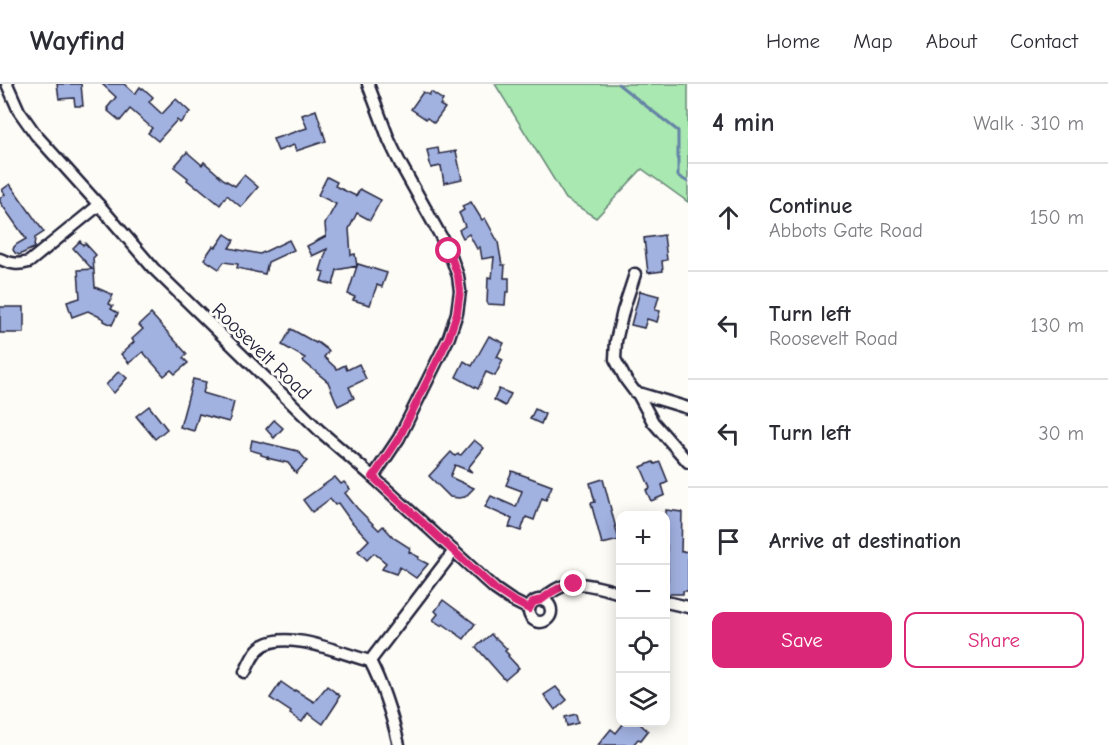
<!DOCTYPE html>
<html lang="en">
<head>
<meta charset="utf-8">
<style>
  :root { --surface:#fff; --page:#f2f2f3; --text:#2b2b33; --muted:#7c7c81; --line:#e1e1e2; --accent:#db2777 }
  body { margin:0; font-family:"Comic Neue",sans-serif; background:var(--page); color:var(--text) }
  .controls { position:absolute; right:18px; bottom:18px; display:grid; overflow:hidden; border-radius:12px; box-shadow:0 3px 15px #0003 }
  .controls button { width:54px; height:54px; display:grid; place-items:center; padding:0; border:0; border-bottom:2px solid var(--line); background:var(--surface); color:var(--text); font:30px sans-serif }
  .stop { position:absolute; width:18px; height:18px; margin:-14px; border:4px solid #db2777; border-radius:50%; background:#fff }
  .stop.end { background:#db2777; border-color:#fff; box-shadow:0 2px 6px #0008 }
  .list { margin:0; padding:0; list-style:none }
  h2 { display:flex; justify-content:space-between; align-items:center; height:78px; margin:0; padding:0 24px; font-size:26px }
  h2 small { font-size:20px; font-weight:400; color:var(--muted) }
  .list li { display:grid; grid-template-columns:39px 1fr auto; gap:18px; align-items:center; box-sizing:border-box; height:108px; padding:0 24px; border-top:2px solid var(--line) }
  .list b { display:block; font-size:22px; white-space:nowrap }
  .list p { margin:0; font-size:20px; white-space:nowrap; color:var(--muted) }
  .list em { font-size:20px; font-style:normal; color:var(--muted) }
  .actions { display:flex; gap:12px; padding:18px 24px }
  .actions a { flex:1; padding:14px 0; border:2px solid var(--accent); border-radius:12px; text-align:center; font-size:21px; color:var(--accent) }
  .actions .main { background:var(--accent); color:#fff }
  .icon { flex:none; width:33px; height:33px; fill:none; stroke:currentColor; stroke-width:2; stroke-linecap:round; stroke-linejoin:round }
  .map { position:relative; flex:none; width:688px; height:661px; overflow:hidden }
  header { display:flex; align-items:center; gap:36px; box-sizing:border-box; height:84px; padding:0 30px; background:var(--surface); border-bottom:2px solid var(--line) }
  header strong { font-size:28px }
  nav { display:flex; gap:33px; margin-inline-start:auto; font-size:21px }
  main { display:flex }
  aside { flex:1; background:var(--surface) }
  .map>svg:first-child { display:block }
</style>
</head>
<body>
<header>
<strong>Wayfind</strong>
<nav><a>Home</a><a>Map</a><a>About</a><a>Contact</a></nav>
</header>
<main>
<div class="map">
<svg width="688" height="661" viewBox="0 0 688 661">
  <rect width="100%" height="100%" fill="#fdfcf7"/>
  <filter id="ink" filterUnits="userSpaceOnUse"><feTurbulence type="fractalNoise" baseFrequency=".0167" numOctaves="2"/><feDisplacementMap in="SourceGraphic" scale="12" xChannelSelector="R" yChannelSelector="G"/><feConvolveMatrix kernelMatrix="1 2 1 2 8 2 1 2 1" color-interpolation-filters="sRGB"/></filter>
  <g filter="url(#ink)">
    <!-- green -->
    <polygon fill="#a9e8b0" stroke="#668576" stroke-width="1.5" points="495,0 688,0 688,118 642,85 596,134 566,115"/>
    <g fill="none" stroke-linecap="round" stroke-linejoin="round">
      <!-- stream -->
      <polyline stroke="#6583a6" stroke-width="3" points="618,0 678,47 678,92 688,98"/>
    </g>
    <!-- building -->
    <g fill="#a1b1e0" stroke="#22223b" stroke-width="1.5">
      <polygon points="57,0 81,0 83,22 75,22 74,14 59,15"/>
      <polygon points="102,0 124,0 135,10 140,3 142,5 143,4 153,13 149,18 162,30 176,15 190,28 180,39 177,36 158,57 148,49 152,44 130,25 120,37 108,27 109,26 107,24 116,13"/>
      <polygon points="423,8 429,11 431,8 443,16 440,21 445,24 434,39 427,34 426,35 411,25"/>
      <polygon points="316,26 326,57 296,67 294,61 278,67 273,55 307,44 302,31"/>
      <polygon points="438,64 439,70 456,67 462,95 444,99 441,82 431,84 427,66"/>
      <polygon points="187,68 202,81 204,78 223,95 235,102 244,91 258,103 241,123 227,111 220,121 198,103 197,104 187,96 188,94 174,83"/>
      <polygon points="327,93 337,98 335,102 356,112 360,105 381,116 370,136 357,129 349,145 351,171 355,170 357,182 358,180 387,189 382,203 377,201 370,221 353,216 355,213 348,210 357,182 337,186 333,201 321,197 324,188 320,187 327,165 312,172 307,162 326,152 325,140 336,120 318,111"/>
      <polygon points="10,100 44,148 35,154 34,164 19,171 15,169 13,166 14,163 17,160 26,155 0,118 0,114 5,110 2,106"/>
      <polygon points="471,118 482,136 485,134 498,158 502,181 505,181 504,194 509,194 509,208 506,208 505,221 487,220 488,193 492,194 494,173 482,175 480,163 477,165 469,150 463,154 459,146 465,142 459,129 464,126 462,122"/>
      <polygon points="225,150 234,156 229,164 260,170 289,156 294,166 268,178 265,190 237,184 238,180 224,178 219,185 204,175 213,162 216,163"/>
      <polygon points="664,151 667,176 662,177 663,187 648,189 644,154"/>
      <polygon points="80,157 83,161 85,159 96,171 93,174 95,203 113,211 109,220 113,222 111,225 118,229 112,241 104,237 104,235 88,227 72,233 67,218 80,214 78,186 92,185 73,164"/>
      <polygon points="640,207 659,212 655,226 660,227 657,238 647,235 644,244 631,241"/>
      <rect x="0" y="223" width="24" height="26"/>
      <polygon points="151,230 187,270 183,274 188,279 175,290 171,286 164,292 143,268 129,279 121,270 134,258 132,255 143,245 139,241"/>
      <polygon points="291,245 316,259 317,258 329,267 324,273 337,285 345,281 347,286 359,280 366,295 349,303 354,314 338,322 328,298 303,277 305,274 282,261"/>
      <polygon points="489,252 504,259 497,273 503,276 495,292 486,288 478,305 456,293 464,277 472,282"/>
      <polygon points="119,287 127,294 114,309 106,301"/>
      <polygon points="193,295 206,298 203,309 234,318 229,338 199,330 194,347 180,343"/>
      <polygon points="499,305 511,310 505,322 494,316"/>
      <polygon points="149,322 167,345 155,355 136,332"/>
      <polygon points="535,325 545,330 541,340 530,335"/>
      <polygon points="274,336 283,344 274,354 266,345"/>
      <polygon points="252,356 298,367 307,377 296,389 288,379 267,374 268,373 261,371 261,369 250,366"/>
      <polygon points="474,356 484,364 468,384 472,388 455,381 450,393 474,404 465,413 459,414 450,413 429,392 451,368 455,372 458,370 461,371"/>
      <polygon points="653,378 655,380 660,378 668,398 662,401 665,411 651,417 646,406 650,404 641,383"/>
      <polygon points="512,387 552,402 546,416 542,414 534,436 526,433 521,447 509,443 512,435 485,423 491,412 516,423 522,407 506,401"/>
      <polygon points="335,393 341,400 344,398 350,405 345,409 357,424 379,446 383,442 394,454 410,464 409,468 419,473 418,475 428,480 416,494 400,483 396,490 382,485 386,479 374,469 367,476 358,467 369,456 350,436 338,419 335,421 330,415 312,428 303,416"/>
      <polygon points="603,395 619,456 602,460 591,419 595,418 590,399"/>
      <polygon points="666,426 682,428 681,468 688,467 688,507 683,507 683,510 666,510 666,496 668,496 667,461 666,461"/>
      <polygon points="443,516 475,540 464,555 443,540 442,542 433,536 438,530 435,527"/>
      <polygon points="491,550 495,555 496,554 507,565 505,567 509,571 508,572 519,584 505,596 476,563"/>
      <polygon points="281,598 294,607 295,606 314,618 327,602 340,612 337,616 338,617 323,640 308,629 302,638 290,630 291,628 270,614"/>
      <polygon points="556,603 567,616 555,626 544,611"/>
      <polygon points="576,630 578,639 567,642 565,633"/>
      <polygon points="624,639 639,639 648,647 641,656 638,655 633,661 598,661 611,645 616,649"/>
    </g>
    <g fill="none" stroke-linecap="round" stroke-linejoin="round">
      <defs>
        <g id="street">
          <polyline points="7,0 19,27 36,51 99,121 153,184 320,347 373,393 495,505 511,516 529,525"/>
          <polyline points="368,0 389,56 400,79 449,167 458,192 460,207 457,229 449,253 399,354 373,393"/>
          <path d="M0 175C11 180 18 181 29 178L99 121"/>
          <polyline points="635,190 623,227 616,257 615,275 626,296 635,308 688,324"/>
          <polyline points="638,310 653,338 688,378"/>
          <path d="M541 516C549 510 557 503 567 501 580 497 607 505 620 509"/>
          <circle cx="540" cy="527" r="11"/>
          <polyline points="666,518 688,523"/>
          <path d="M370 577C384 604 392 632 399 661"/>
          <path d="M245 588C250 579 254 566 264 561 291 546 342 570 370 577L454 467"/>
        </g>
      </defs>
      <!-- street casing -->
      <use href="#street" stroke="#22223b" stroke-width="15"/>
      <!-- street -->
      <use href="#street" stroke="#fdfcf7" stroke-width="10"/>
    </g>
  </g>
  <g fill="none" stroke-linecap="round" stroke-linejoin="round" filter="url(#ink)">
    <!-- route -->
    <polyline stroke="#db2777" stroke-width="8" points="449,167 458,192 460,207 457,229 449,253 399,354 373,393 495,505 512,516 529,525 533,518 541,516 552,508 565,501 574,500"/>
  </g>
  <g text-anchor="middle" stroke-width="6" stroke-linejoin="round" paint-order="stroke">
    <!-- street labels -->
    <g font-size="20" fill="#22223b" stroke="#fdfcf7">
      <text transform="translate(262 267) rotate(44)" y="7">Roosevelt Road</text>
    </g>
  </g>
</svg>
<div class="controls">
<button>+</button>
<button>−</button>
<button><svg class="icon" aria-label="locate" viewBox="0 0 24 24"><circle cx="12" cy="12" r="6"/><path d="M12 2v4M12 18v4M2 12h4M18 12h4"/></svg></button>
<button><svg class="icon" aria-label="layers" viewBox="0 0 24 24"><path d="M12 4l9 5-9 5-9-5zM3 14l9 5 9-5"/></svg></button>
</div>
<div class="stop" style="left:449px;top:167px"></div>
<div class="stop end" style="left:574px;top:500px"></div>
</div>
<aside>
<h2>4 min<small>Walk · 310 m</small></h2>
<ul class="list">
<li><svg class="icon" aria-label="ahead" viewBox="0 0 24 24"><path d="M12 20V5M6 11l6-6 6 6"/></svg><div><b>Continue</b><p>Abbots Gate Road</p></div><em>150 m</em></li>
<li><svg class="icon" aria-label="left" viewBox="0 0 24 24"><path d="M17 20v-9H6M10 6l-5 5 5 5"/></svg><div><b>Turn left</b><p>Roosevelt Road</p></div><em>130 m</em></li>
<li><svg class="icon" aria-label="left" viewBox="0 0 24 24"><path d="M17 20v-9H6M10 6l-5 5 5 5"/></svg><div><b>Turn left</b></div><em>30 m</em></li>
<li><svg class="icon" aria-label="arrive" viewBox="0 0 24 24"><path d="M6 21V4h12l-3 4 3 4H6"/></svg><div><b>Arrive at destination</b></div></li>
</ul>
<div class="actions"><a class="main">Save</a><a>Share</a></div>
</aside>
</main>
</body>
</html>
